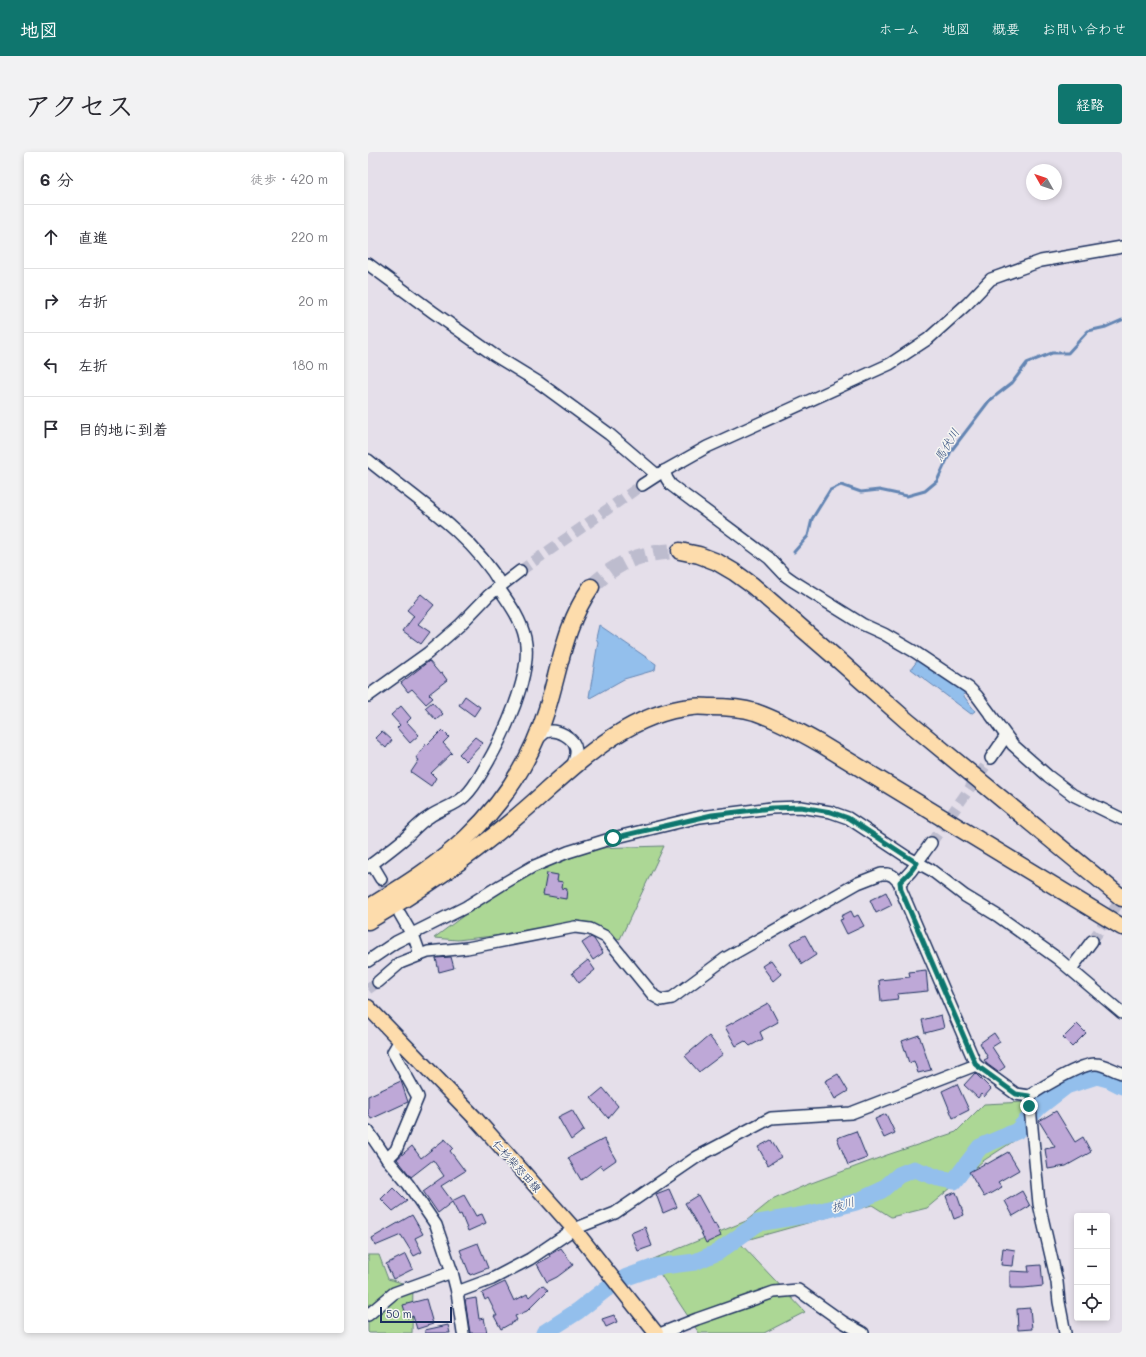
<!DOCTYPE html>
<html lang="ja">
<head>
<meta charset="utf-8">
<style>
  :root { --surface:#fff; --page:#f2f2f3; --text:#2b2b33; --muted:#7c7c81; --line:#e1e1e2; --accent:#0f766e }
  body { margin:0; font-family:Mali,"Klee One",sans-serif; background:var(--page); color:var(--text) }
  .controls { position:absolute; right:12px; bottom:12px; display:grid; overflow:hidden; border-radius:4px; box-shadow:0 2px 6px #0003 }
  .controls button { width:36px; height:36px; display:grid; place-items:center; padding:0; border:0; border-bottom:1px solid var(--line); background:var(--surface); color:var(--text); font:20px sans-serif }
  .compass { position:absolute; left:658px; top:12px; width:36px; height:36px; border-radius:50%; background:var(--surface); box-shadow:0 2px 6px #0003; rotate:310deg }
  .scale { position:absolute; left:12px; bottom:10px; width:72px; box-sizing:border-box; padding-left:4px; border:2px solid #1b2f5e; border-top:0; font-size:11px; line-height:14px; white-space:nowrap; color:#1b2f5e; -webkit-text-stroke:3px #f6f6f2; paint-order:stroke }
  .stop { position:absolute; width:12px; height:12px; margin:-9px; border:3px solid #0f766e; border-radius:50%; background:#fff }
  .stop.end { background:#0f766e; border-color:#fff; box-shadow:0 1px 4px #0008 }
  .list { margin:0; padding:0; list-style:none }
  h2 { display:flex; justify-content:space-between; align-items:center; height:52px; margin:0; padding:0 16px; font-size:17px }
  h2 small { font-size:13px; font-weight:400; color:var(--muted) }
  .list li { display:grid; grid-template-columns:26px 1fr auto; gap:12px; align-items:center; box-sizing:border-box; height:64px; padding:0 16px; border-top:1px solid var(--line) }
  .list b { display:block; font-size:15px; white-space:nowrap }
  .list em { font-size:13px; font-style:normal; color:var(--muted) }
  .icon { flex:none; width:22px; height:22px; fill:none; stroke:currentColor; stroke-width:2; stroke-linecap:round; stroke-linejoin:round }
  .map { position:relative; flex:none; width:754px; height:1181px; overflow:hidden; border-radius:4px }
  header { display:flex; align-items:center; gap:24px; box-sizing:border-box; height:56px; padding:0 20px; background:var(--accent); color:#fff }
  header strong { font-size:19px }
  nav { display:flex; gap:22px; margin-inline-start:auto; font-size:14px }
  .intro { display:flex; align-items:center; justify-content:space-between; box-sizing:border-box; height:96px; padding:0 24px }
  h1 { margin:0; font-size:28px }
  .button { padding:10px 18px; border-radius:4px; background:var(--accent); color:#fff; font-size:14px; font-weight:700 }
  main { display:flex; gap:24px; padding:0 24px }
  aside { flex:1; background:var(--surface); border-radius:4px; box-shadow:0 2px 6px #0003 }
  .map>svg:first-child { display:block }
</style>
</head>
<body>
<header>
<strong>地図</strong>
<nav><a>ホーム</a><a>地図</a><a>概要</a><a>お問い合わせ</a></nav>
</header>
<div class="intro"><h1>アクセス</h1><a class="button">経路</a></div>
<main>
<aside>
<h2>6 分<small>徒歩 · 420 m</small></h2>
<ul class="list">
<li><svg class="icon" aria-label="ahead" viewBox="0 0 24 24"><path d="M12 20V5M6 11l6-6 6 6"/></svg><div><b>直進</b></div><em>220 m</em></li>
<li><svg class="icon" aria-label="right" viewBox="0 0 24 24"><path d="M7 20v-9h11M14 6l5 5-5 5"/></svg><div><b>右折</b></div><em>20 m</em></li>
<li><svg class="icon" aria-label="left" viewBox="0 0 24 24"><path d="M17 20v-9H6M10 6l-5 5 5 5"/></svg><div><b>左折</b></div><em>180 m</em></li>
<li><svg class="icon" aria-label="arrive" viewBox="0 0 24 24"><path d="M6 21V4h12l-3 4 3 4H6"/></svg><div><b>目的地に到着</b></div></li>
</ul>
</aside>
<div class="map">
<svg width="754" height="1181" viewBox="0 0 754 1181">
  <rect width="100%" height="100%" fill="#e5dfea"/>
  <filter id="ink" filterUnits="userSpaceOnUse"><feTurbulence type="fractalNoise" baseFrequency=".025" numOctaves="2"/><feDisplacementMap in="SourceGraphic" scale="8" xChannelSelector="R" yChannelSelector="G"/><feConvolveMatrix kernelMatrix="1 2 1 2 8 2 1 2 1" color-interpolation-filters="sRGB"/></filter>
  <g filter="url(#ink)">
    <!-- green -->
    <g fill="#acd795" stroke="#64837a">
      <polygon points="296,694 252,787 207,775 89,788 66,786 139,731 227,696"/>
      <polygon points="657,950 655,983 615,1009 559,1056 523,1065 504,1053 371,1090 437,1160 396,1181 331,1181 283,1108 378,1069 404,1048 438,1033 519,1003 588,980 616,952"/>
      <polygon points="0,1103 11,1103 20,1127 45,1134 44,1181 0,1181"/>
    </g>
    <!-- water -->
    <g fill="#93bfec" stroke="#6385b3">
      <polygon points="231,473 288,512 287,518 256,527 222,546 221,545 230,490 228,486"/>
      <polygon points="550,508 598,539 595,543 607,559 603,562 543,517"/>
    </g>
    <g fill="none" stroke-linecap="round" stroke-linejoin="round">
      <!-- stream -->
      <polyline stroke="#6385b3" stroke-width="3" points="426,400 440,384 444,367 462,338 473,333 493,340 511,338 539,344 557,339 569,329 583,299 621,249 644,231 659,211 684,201 700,201 720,179 738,175 754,168"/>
      <!-- river -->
      <polyline stroke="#93bfec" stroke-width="17" points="176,1181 210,1159 238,1137 259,1125 287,1115 327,1110 350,1100 390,1071 442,1062 488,1050 514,1038 531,1023 546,1017 570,1026 586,1029 612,995 649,979 671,955 698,934 729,924 740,927 754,934"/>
    </g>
    <!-- building -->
    <g fill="#bea8d7" stroke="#1b2f5e">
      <polygon points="53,442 66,453 50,472 62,480 53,492 35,479 46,464 39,458"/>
      <polygon points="61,509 72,522 74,521 79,528 61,542 65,546 58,552 44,537 40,540 33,531"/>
      <polygon points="97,544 112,555 106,564 91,553"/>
      <polygon points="64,550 75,562 68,568 57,556"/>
      <polygon points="33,554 43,566 39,570 51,583 42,591 29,576 32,573 23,563"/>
      <polygon points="74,578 81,585 75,591 84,601 63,621 68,626 63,634 43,620 51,608 48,606 58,592 59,593"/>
      <polygon points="14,579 24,588 18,596 7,586"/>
      <polygon points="107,585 115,591 98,609 91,602"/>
      <polygon points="179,721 190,723 189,729 195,730 194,736 199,737 198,747 175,743"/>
      <polygon points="518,740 524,753 508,761 502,748"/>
      <polygon points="483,759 486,765 490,763 496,774 479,782 472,768 475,767 473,764"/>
      <polygon points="437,783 448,803 434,812 422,791"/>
      <polygon points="223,785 226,787 235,801 225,808 214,791"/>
      <polygon points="83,805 86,816 71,820 68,806"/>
      <polygon points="220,808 227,818 211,831 204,821"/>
      <polygon points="403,808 413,822 405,829 394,814"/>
      <polygon points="558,818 560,839 529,842 530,847 513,849 511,828 542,825 541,820"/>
      <polygon points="400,851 410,870 392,880 395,887 382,894 377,889 368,894 357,875"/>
      <polygon points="573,863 576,876 557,881 554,868"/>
      <polygon points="709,872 718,881 704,895 695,886"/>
      <polygon points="626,881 632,890 624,895 637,915 630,920 619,912 616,908 620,906 612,891"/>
      <polygon points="551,883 563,918 550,921 546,909 541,911 534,889"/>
      <polygon points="341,884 355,902 331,920 317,904"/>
      <polygon points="607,921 623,937 616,945 613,942 610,946 596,933"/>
      <polygon points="470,922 480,939 467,947 457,929"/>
      <polygon points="33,929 40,950 3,967 0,961 0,944"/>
      <polygon points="589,932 601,958 585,966 574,939"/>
      <polygon points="235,936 250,954 240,966 223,946"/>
      <polygon points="204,958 216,978 203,988 190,965"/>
      <polygon points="688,959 707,990 715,985 723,1000 698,1014 680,1017 677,997 687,995 671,969"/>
      <polygon points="518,962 527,981 516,986 507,967"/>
      <polygon points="488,979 499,1006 480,1013 469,986"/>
      <polygon points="77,987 85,996 82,999 97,1019 73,1034 84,1049 96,1043 108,1064 114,1062 118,1071 100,1079 93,1062 91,1063 84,1050 70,1061 55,1039 76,1024 65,1008 43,1025 29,1007 44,994 53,1006"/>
      <polygon points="236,987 248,1008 235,1017 233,1013 213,1028 200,1006"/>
      <polygon points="403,988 413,1005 400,1013 390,995"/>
      <polygon points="640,1000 651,1018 630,1030 634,1035 616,1045 601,1020 618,1011 619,1012"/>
      <polygon points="25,1035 39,1049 25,1059 13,1047"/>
      <polygon points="301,1037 309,1055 295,1061 288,1042"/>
      <polygon points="654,1039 662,1054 645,1064 637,1049"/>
      <polygon points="588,1040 596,1063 586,1067 578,1044"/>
      <polygon points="330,1043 346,1072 347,1071 353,1084 338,1091 330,1074 317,1051"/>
      <polygon points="44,1063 55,1082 47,1086 54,1100 46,1104 33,1083 7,1094 4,1086"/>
      <polygon points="277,1075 284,1094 270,1099 263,1081"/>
      <polygon points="110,1091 120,1116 102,1123 92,1098"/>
      <polygon points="193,1096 205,1113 189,1125 179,1130 169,1112 182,1105 181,1103"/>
      <polygon points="635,1096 647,1098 645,1114 633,1113"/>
      <polygon points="38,1102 45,1117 25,1127 18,1112"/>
      <polygon points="673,1113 675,1134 656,1136 642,1136 642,1119 661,1120 660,1114"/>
      <polygon points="137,1130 146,1149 159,1142 161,1145 174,1133 180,1138 159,1159 147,1164 149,1168 133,1177 126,1164 129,1164 120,1146 117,1148 114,1141"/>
      <polygon points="108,1146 111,1167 116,1166 119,1181 102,1181 97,1148"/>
      <polygon points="58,1147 65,1172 49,1177 45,1164 39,1166 35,1153"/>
      <polygon points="662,1156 664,1177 650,1178 649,1157"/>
      <polygon points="246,1163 249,1170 238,1175 234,1167"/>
      <polygon points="80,1173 82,1181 57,1181 57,1178"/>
    </g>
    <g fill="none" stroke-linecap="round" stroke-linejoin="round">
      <!-- minor-tunnel -->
      <g stroke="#bdbcce" stroke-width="11" stroke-dasharray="11 5.5" stroke-linecap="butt">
        <polyline points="152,419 274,333"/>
        <polyline points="563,691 623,606"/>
        <polyline points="13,727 25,749"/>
        <polyline points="724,789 754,746"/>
        <polyline points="0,837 10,830"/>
      </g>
      <!-- highway-tunnel -->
      <path stroke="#bdbcce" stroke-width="16" stroke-dasharray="16 8" stroke-linecap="butt" d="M223 435C252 408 273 400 312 399"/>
      <defs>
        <g id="minor">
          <polyline points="0,112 65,160 126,203 170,230 241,282 289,323"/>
          <path d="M0 308C45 345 104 382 133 433"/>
          <polyline points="296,319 299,327 303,333 401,406 418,424 425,429 494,472 516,482 547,500 601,536 609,544 645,593 680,624 705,643 754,667"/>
          <polyline points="274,333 291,322 339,295 522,212 560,187 599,152 623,127 673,109 754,95"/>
          <polyline points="0,544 60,501 92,473 121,443 152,419"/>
          <path d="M168 588C171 586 175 582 178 580 189 576 207 586 208 598 209 605 205 611 203 617"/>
          <polyline points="623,606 638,584"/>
          <polyline points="563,691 543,719 532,731 533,738 608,913 648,942 661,944 671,1052 689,1130 691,1150 697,1181"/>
          <polyline points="4,712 13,727"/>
          <path d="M0 715C12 706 24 697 36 687 44 680 51 671 61 665 72 657 87 654 97 644 105 637 111 626 116 617 135 585 165 522 157 486 153 467 141 451 130 435"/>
          <polyline points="32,762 47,788 52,802"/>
          <polyline points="0,809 28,790 98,755 133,733 164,715 200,700 245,686 332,665 403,656 433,655 463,660 480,666 539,705 563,718 597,744 630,764 689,806 754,861"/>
          <polyline points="703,817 724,789"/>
          <polyline points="10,830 32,811 60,800 99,796 207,775 222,777 238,785 286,844 293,848 304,846 358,806 490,731 513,722 520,722 525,724 532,731"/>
          <path d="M661 944C673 936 713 911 728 912 735 912 747 919 754 921"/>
          <polyline points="0,979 19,1007 40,1032 68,1073 84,1120 89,1140 95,1181"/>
          <polyline points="19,1007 28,998 50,945 25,900 32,888"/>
          <polyline points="89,1140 124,1127 162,1107 206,1077 247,1061 329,1005 403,966 483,961 608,913"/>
          <polyline points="0,1163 26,1141 84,1120"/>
          <polyline points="294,1181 329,1167 406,1140 430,1138 475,1170 495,1181"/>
        </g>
        <polyline id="major" points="0,855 108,967 206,1077 288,1181"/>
        <g id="highway">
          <polyline points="312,399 331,403 349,410 366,420 384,433 467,505 538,568 754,746"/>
          <path d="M0 756C34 735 70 713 99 685 136 650 164 606 179 557 192 515 197 472 223 435"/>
          <path d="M0 769C52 739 100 706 146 667 199 623 251 562 324 555 330 554 337 555 343 555 357 555 374 556 387 560 410 568 432 580 453 592L754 775"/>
        </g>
      </defs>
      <!-- minor casing -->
      <use href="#minor" stroke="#1b2f5e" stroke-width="14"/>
      <!-- major casing -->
      <use href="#major" stroke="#1b2f5e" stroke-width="17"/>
      <!-- highway casing -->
      <use href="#highway" stroke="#1b2f5e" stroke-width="19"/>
      <!-- minor -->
      <use href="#minor" stroke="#f6f6f2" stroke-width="11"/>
      <!-- major -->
      <use href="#major" stroke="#fddcac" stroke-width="14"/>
      <!-- highway -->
      <use href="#highway" stroke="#fddcac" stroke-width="16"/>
    </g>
  </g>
  <g fill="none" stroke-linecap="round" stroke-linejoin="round" filter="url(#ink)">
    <!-- route -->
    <polyline stroke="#0f766e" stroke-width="5" points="245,686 344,663 403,656 433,655 463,660 480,666 549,711 543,719 532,730 533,738 608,913 648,942 661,944 661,954"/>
  </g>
  <g text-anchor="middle" stroke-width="3" stroke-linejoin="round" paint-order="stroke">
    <!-- street labels -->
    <g font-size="11" fill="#1b2f5e" stroke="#f6f6f2">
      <text transform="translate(149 1014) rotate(48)" y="4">仁杉柴怒田線</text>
    </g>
    <!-- water labels -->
    <g font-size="12" font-style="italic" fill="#395382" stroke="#f6f6f2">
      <text transform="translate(579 293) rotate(-58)" y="4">馬伏川</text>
      <text transform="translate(475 1053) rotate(-16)" y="4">抜川</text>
    </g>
  </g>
</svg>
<div class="controls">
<button>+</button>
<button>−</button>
<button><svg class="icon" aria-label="locate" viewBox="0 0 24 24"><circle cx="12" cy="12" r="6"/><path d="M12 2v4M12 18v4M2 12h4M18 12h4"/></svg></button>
</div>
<svg class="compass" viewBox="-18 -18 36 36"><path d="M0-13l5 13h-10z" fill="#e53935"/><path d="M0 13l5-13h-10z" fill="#7c7c81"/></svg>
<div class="scale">50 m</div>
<div class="stop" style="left:245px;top:686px"></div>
<div class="stop end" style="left:661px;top:954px"></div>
</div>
</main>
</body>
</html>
